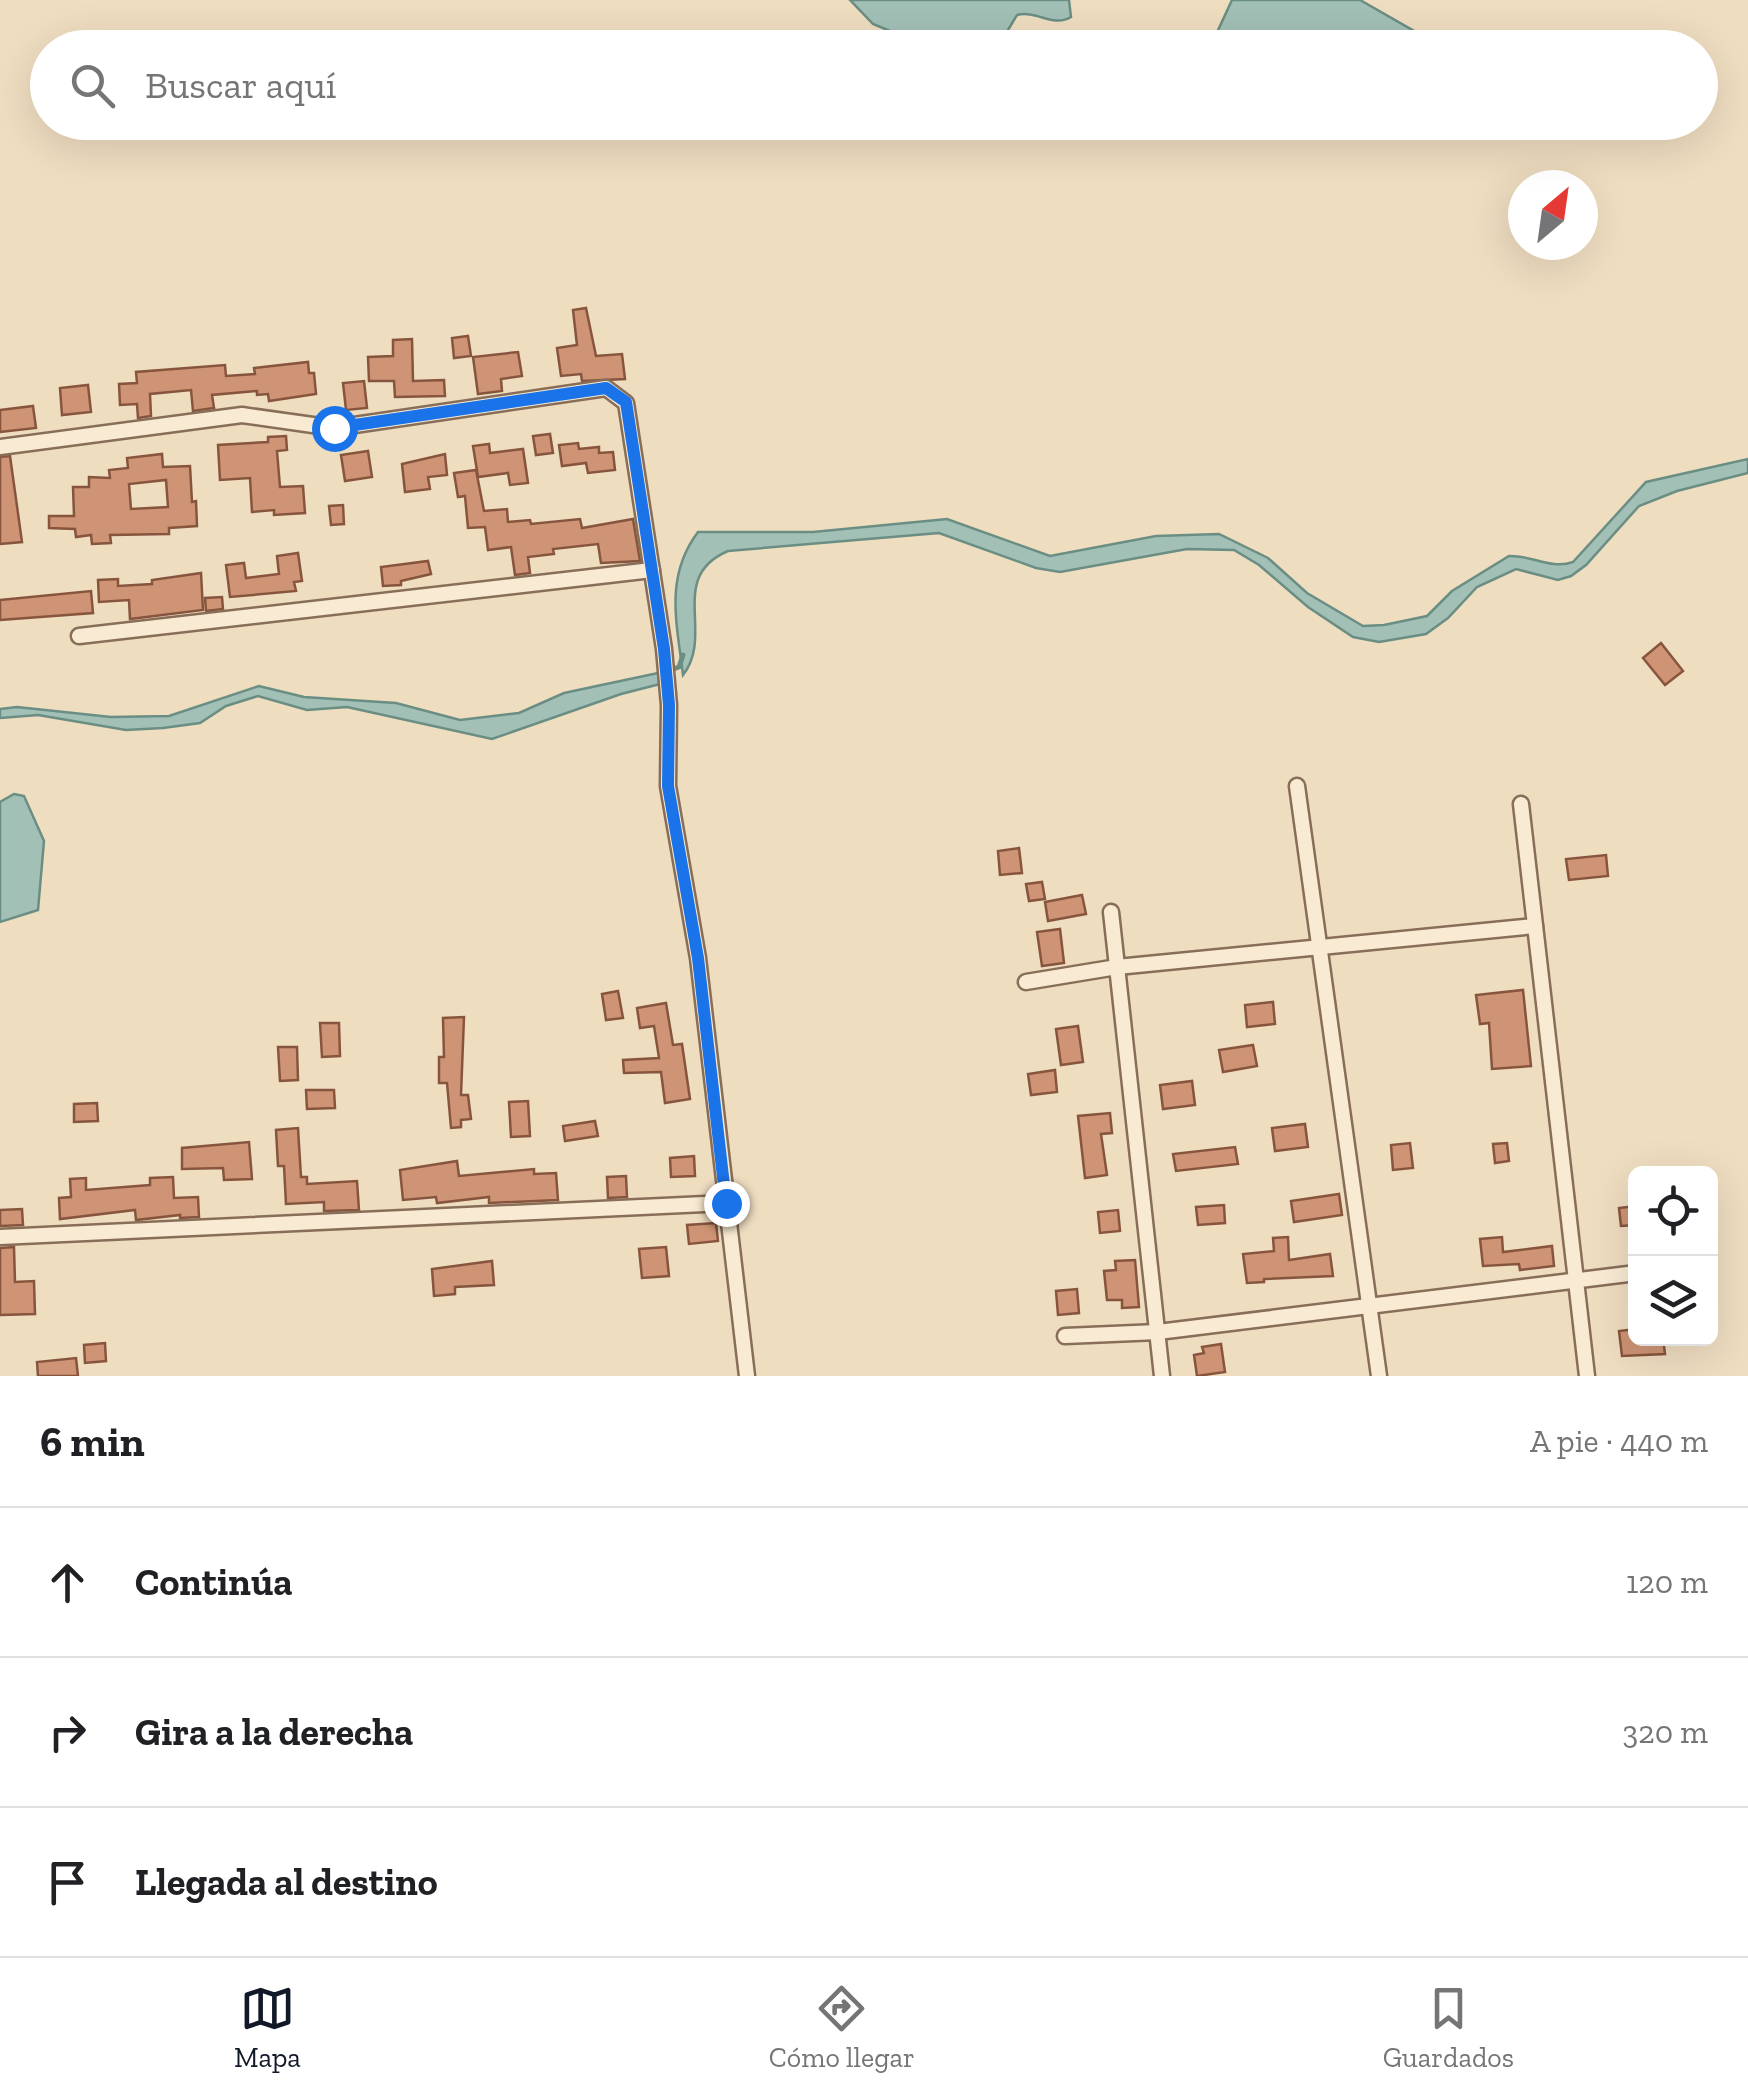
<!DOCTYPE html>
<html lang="es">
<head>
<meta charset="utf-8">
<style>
  :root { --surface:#fff; --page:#f6f6f6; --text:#202124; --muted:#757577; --line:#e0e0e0; --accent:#111827 }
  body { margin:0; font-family:"Zilla Slab",serif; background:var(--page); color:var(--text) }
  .controls { position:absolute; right:30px; bottom:30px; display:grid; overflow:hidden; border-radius:15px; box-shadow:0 10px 40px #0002 }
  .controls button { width:90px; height:90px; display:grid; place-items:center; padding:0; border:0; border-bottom:2px solid var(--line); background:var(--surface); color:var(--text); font:50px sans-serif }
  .compass { position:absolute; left:1508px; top:170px; width:90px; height:90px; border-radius:50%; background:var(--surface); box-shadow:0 10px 40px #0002; rotate:29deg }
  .stop { position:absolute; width:30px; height:30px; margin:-22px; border:8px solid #1a73e8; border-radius:50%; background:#fff }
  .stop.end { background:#1a73e8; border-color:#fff; box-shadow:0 2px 10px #0008 }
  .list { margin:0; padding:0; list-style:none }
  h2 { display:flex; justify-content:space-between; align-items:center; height:130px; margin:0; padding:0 40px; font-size:42px }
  h2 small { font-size:32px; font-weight:400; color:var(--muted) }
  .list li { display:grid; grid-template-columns:65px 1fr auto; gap:30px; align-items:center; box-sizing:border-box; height:150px; padding:0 40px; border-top:2px solid var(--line) }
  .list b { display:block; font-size:38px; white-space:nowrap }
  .list em { font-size:32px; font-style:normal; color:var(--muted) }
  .icon { flex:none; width:55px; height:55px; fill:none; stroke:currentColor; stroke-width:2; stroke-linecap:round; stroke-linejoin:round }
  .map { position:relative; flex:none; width:1748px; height:1376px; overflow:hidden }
  .search { position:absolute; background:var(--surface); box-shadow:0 10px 40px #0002; left:30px; right:30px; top:30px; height:110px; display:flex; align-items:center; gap:25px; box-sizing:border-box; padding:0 35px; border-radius:55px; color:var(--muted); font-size:38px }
  .sheet { height:580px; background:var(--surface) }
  nav { display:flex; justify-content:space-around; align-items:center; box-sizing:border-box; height:140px; border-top:2px solid var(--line); background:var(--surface); font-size:28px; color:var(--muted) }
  nav a { display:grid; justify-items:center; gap:5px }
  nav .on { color:var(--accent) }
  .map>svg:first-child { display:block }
</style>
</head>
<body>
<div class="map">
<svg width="1748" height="1376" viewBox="0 0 1748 1376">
  <rect width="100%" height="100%" fill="#efddc0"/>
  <!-- water -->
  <g fill="#a3c0b6" stroke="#6a8e83" stroke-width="2.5">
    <path d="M850 0H1069L1071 17C1053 28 1037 10 1017 15L1008 30 1006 47H922L921 44 873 24Z"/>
    <polygon points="1232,0 1360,0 1421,35 1427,47 1215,47 1213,41"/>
    <path d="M1748 459V473L1677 491 1639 506 1586 565 1571 576 1558 580 1516 569 1477 587 1448 618 1426 634 1379 642 1353 637 1308 607 1259 565 1234 550 1187 549 1060 572 1036 568 939 533 728 551C667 577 715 634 683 675 677 624 664 577 698 532H813L947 519 1050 556 1156 536 1219 534 1268 558 1307 593 1363 626 1384 625 1427 616 1452 591 1509 556C1532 555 1551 570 1573 562L1646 482Z"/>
    <polygon points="658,673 660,684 621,694 492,739 347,707 307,710 258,696 226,706 200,723 163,728 126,730 38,715 0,718 0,709 17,707 111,717 169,716 259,686 304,697 396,703 460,720 519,713 564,693"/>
    <polygon points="14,794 24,796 44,841 38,910 0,922 0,802"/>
  </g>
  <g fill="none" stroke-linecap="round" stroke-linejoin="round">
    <!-- stream -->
    <polyline stroke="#6a8e83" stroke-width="5" points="668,671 679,667 683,655"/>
  </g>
  <!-- building -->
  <g fill="#ce9475" stroke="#87553d" stroke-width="2.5" fill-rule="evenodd">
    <polygon points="586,308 596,356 622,354 625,379 582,381 581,374 561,376 557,348 577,345 573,310"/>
    <polygon points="468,336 471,356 454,358 452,338"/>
    <polygon points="412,339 413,381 444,380 445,396 395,397 394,381 369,381 368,357 393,356 393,340"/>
    <polygon points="518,352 522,376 501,379 502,391 478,394 473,357"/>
    <polygon points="308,362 309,373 314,373 316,394 269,401 268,394 257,395 257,391 212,395 214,408 193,411 191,390 150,394 151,416 138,418 137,404 120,405 119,384 137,383 136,372 225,365 226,376 255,374 254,368"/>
    <polygon points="364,381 367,408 346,410 343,383"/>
    <polygon points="88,385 91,412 62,415 60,388"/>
    <polygon points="33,406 36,428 0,432 0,410"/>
    <polygon points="550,434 553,453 536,455 533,436"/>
    <polygon points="286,436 287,450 277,451 280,487 303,486 305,513 274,515 274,510 252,512 250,478 220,480 218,445 268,442 268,437"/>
    <polygon points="578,443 579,449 599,447 599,453 613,452 615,470 588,473 586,463 562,466 559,445"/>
    <polygon points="489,444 490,453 523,449 528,483 510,485 508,473 478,477 473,446"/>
    <polygon points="368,451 372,477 345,481 341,455"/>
    <path d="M162 454 163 467 190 466 192 502 196 501 197 526 169 528V534L110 535 111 543 92 544 91 535 76 537 75 529 49 528V516H74L73 487H89V477L110 478 109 470 128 468 127 458ZM166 480 168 507 131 509 129 484Z"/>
    <polygon points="445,454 447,475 428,477 430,489 405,492 402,464"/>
    <polygon points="10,456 22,542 0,544 0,457"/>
    <polygon points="476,470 484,511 507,509 508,522 530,520 531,524 580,519 582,528 633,519 640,561 601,563 598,544 553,549 554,554 528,557 530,573 515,575 511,547 488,550 485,527 468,528 465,496 458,497 454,473"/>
    <polygon points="343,505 344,524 331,525 329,506"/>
    <polygon points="298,553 302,581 294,582 296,591 230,597 226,565 244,563 246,578 279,574 277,556"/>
    <polygon points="428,561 431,574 401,581 401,585 383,586 381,567"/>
    <polygon points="201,573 203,610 130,619 129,600 99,602 98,580 118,579 118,586 152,584 152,580"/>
    <polygon points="91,591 93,613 0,620 0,600"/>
    <polygon points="222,597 223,609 206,611 205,598"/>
    <polygon points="1661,643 1683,671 1665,685 1643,658"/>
    <polygon points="1019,848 1022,873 1000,875 998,851"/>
    <polygon points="1606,855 1608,876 1569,880 1566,859"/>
    <polygon points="1042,882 1045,899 1029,901 1026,884"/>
    <polygon points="1082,895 1086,914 1048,921 1045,902"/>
    <polygon points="1060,929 1064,963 1042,966 1037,932"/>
    <polygon points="1523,990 1531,1066 1492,1069 1489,1023 1480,1024 1476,995"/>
    <polygon points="618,991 623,1018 606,1020 602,994"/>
    <polygon points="1273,1002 1275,1024 1247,1027 1245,1005"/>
    <polygon points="666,1003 673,1045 682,1044 690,1099 665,1103 661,1072 624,1073 623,1060 659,1058 654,1026 640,1028 637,1008"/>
    <polygon points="464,1017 461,1095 468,1095 471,1119 461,1120 461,1127 451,1128 447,1083 439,1083 439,1057 444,1057 443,1018"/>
    <polygon points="320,1023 339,1023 340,1056 322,1057"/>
    <polygon points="1078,1026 1083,1062 1061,1065 1056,1029"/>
    <polygon points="1253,1045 1257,1066 1223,1072 1219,1050"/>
    <polygon points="278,1047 297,1047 298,1080 280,1081"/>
    <polygon points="1055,1070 1057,1092 1031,1095 1028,1074"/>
    <polygon points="1192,1081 1195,1105 1163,1109 1160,1085"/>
    <polygon points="306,1090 334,1090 335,1108 307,1109"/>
    <polygon points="528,1101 530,1136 511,1137 509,1102"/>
    <polygon points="97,1103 98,1121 74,1122 74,1104"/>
    <polygon points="1110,1113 1112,1133 1101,1134 1107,1175 1085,1178 1078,1116"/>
    <polygon points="595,1121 598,1136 565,1141 563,1126"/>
    <polygon points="1305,1124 1308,1147 1275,1151 1272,1128"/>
    <polygon points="298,1128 301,1177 307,1177 307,1184 357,1181 359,1210 324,1211 324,1202 286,1204 284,1166 278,1166 276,1130"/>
    <polygon points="249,1142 252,1179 224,1180 223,1168 182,1169 182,1148"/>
    <polygon points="1410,1143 1413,1168 1393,1170 1391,1145"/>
    <polygon points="1507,1143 1509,1161 1495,1163 1493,1144"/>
    <polygon points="1235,1147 1238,1164 1176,1171 1173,1154"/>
    <polygon points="694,1156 695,1176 671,1177 670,1158"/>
    <polygon points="457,1161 459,1176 534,1169 534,1174 556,1173 558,1200 489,1203 489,1197 437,1203 436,1197 403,1200 400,1170"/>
    <polygon points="626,1176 627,1197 608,1198 607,1177"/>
    <polygon points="173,1177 174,1198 198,1197 199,1217 180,1218 180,1215 136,1220 135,1210 60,1219 59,1198 71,1197 70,1179 86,1178 86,1190 150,1185 150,1178"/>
    <polygon points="1339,1194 1342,1215 1294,1222 1291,1201"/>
    <polygon points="1224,1205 1225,1223 1198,1225 1196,1207"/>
    <polygon points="1636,1206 1636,1225 1621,1226 1619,1208"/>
    <polygon points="22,1209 23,1225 0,1226 0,1210"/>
    <polygon points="1118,1210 1120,1231 1100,1233 1098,1212"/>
    <polygon points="716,1223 718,1241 689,1244 687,1225"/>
    <polygon points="1288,1237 1289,1260 1330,1254 1333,1276 1264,1279 1264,1282 1247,1283 1243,1254 1274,1251 1273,1238"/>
    <polygon points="1502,1237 1503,1252 1552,1246 1554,1266 1520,1270 1519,1264 1483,1266 1480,1239"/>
    <polygon points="14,1247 15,1282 34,1281 35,1314 0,1315 0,1248"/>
    <polygon points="666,1247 669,1276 642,1278 639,1249"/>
    <polygon points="1135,1260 1139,1307 1122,1308 1122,1300 1107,1300 1104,1271 1116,1270 1115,1261"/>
    <polygon points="492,1261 494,1285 455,1287 455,1294 434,1296 432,1269"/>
    <polygon points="1077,1289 1079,1313 1058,1315 1056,1291"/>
    <polygon points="1636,1329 1636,1338 1663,1338 1665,1354 1622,1356 1619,1331"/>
    <polygon points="105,1343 106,1361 85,1363 84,1345"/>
    <polygon points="1221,1344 1225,1372 1197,1376 1194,1355 1204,1353 1202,1347"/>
    <polygon points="76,1358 78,1376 38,1376 37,1362"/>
  </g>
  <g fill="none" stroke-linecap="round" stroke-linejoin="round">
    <defs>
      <g id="minor">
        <polyline points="0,447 242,415 334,428 606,388 626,403 664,649 669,705 668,786 698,958 747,1376"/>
        <polyline points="79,636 652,570"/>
        <polyline points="1297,786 1379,1376"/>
        <polyline points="1521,804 1587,1376"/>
        <polyline points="1111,912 1162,1376"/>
        <polyline points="1026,982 1117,967 1535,926"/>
        <polyline points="0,1237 726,1203"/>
        <polyline points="1065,1336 1158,1332 1636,1273"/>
      </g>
    </defs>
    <!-- minor casing -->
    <use href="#minor" stroke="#886e58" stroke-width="19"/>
    <!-- minor -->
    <use href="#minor" stroke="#f9ebd3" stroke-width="14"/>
  </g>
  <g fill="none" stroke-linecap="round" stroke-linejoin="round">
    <!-- route -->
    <polyline stroke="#1a73e8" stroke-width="12" points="334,428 606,388 626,402 664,649 669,705 668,786 698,958 726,1203"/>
  </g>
</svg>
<div class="controls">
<button><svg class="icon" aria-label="locate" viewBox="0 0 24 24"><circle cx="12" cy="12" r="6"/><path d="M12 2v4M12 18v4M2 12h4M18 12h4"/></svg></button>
<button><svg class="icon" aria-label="layers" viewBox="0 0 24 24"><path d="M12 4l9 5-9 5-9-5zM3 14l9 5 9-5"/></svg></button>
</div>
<svg class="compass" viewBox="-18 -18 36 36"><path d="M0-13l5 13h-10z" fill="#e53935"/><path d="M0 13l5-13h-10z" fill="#757577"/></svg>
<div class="stop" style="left:334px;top:428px"></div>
<div class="stop end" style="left:726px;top:1203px"></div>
<div class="search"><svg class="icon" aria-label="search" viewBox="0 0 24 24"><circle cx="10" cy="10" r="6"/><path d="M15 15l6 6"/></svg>Buscar aquí</div>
</div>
<section class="sheet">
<h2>6 min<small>A pie · 440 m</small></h2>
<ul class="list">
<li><svg class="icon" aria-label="ahead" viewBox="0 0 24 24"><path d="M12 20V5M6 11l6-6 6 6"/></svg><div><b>Continúa</b></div><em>120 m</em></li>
<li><svg class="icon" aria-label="right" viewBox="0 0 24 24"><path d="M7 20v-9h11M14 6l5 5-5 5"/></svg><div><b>Gira a la derecha</b></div><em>320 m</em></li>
<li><svg class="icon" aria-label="arrive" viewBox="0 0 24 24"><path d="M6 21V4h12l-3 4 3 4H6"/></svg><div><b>Llegada al destino</b></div></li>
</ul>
</section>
<nav>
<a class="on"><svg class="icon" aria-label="map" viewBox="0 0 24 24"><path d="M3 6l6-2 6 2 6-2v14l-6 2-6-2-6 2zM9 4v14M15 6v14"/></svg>Mapa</a>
<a><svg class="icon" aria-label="directions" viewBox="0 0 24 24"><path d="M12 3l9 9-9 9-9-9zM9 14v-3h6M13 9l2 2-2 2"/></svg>Cómo llegar</a>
<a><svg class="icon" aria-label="saved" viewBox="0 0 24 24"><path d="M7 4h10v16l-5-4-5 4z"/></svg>Guardados</a>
</nav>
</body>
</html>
